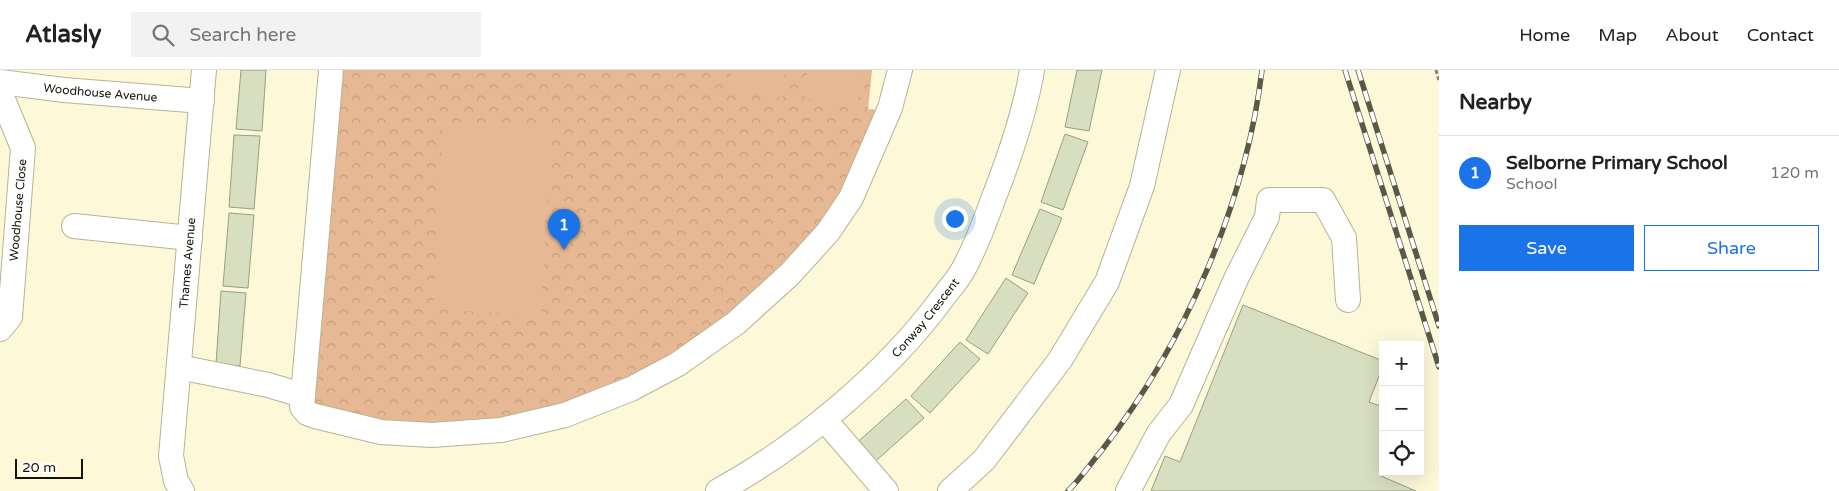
<!DOCTYPE html>
<html lang="en">
<head>
<meta charset="utf-8">
<style>
  :root { --surface:#fff; --page:#f2f2f2; --text:#222; --muted:#767676; --line:#e0e0e0; --accent:#1a73e8 }
  body { margin:0; font-family:"Varela Round",sans-serif; background:var(--page); color:var(--text) }
  .controls { position:absolute; right:15px; bottom:15px; display:grid; overflow:hidden; border-radius:0px; box-shadow:0 5px 20px #0002 }
  .controls button { width:45px; height:45px; display:grid; place-items:center; padding:0; border:0; border-bottom:1px solid var(--line); background:var(--surface); color:var(--text); font:25px sans-serif }
  .scale { position:absolute; left:15px; bottom:12px; width:68px; box-sizing:border-box; padding-left:5px; border:2px solid #151208; border-top:0; font-size:14px; line-height:18px; white-space:nowrap; color:#151208; -webkit-text-stroke:4px #fff; paint-order:stroke }
  .you { position:absolute; left:954px; top:148px; width:18px; height:18px; margin:-12px; border:4px solid #fff; border-radius:50%; background:#1a73e8; box-shadow:0 0 0 8px #1a73e833 }
  .badge { display:grid; place-items:center; width:32px; height:32px; border-radius:50%; background:var(--accent); color:#fff; font-size:16px; font-weight:700 }
  .pin { position:absolute; translate:-50% -41px; filter:drop-shadow(0 1px 2px #0008) }
  .pin::after { content:''; position:absolute; top:26px; width:18px; height:15px; background:inherit; clip-path:polygon(0 0,100% 0,50% 100%) }
  .list { margin:0; padding:0; list-style:none }
  h2 { display:flex; justify-content:space-between; align-items:center; height:65px; margin:0; padding:0 20px; font-size:21px }
  h2 small { font-size:16px; font-weight:400; color:var(--muted) }
  .list li { display:grid; grid-template-columns:32px 1fr auto; gap:15px; align-items:center; box-sizing:border-box; height:75px; padding:0 20px; border-top:1px solid var(--line) }
  .list b { display:block; font-size:19px; white-space:nowrap }
  .list p { margin:0; font-size:16px; white-space:nowrap; color:var(--muted) }
  .list em { font-size:16px; font-style:normal; color:var(--muted) }
  .actions { display:flex; gap:10px; padding:15px 20px }
  .actions a { flex:1; padding:11px 0; border:1px solid var(--accent); border-radius:0px; text-align:center; font-size:18px; color:var(--accent) }
  .actions .main { background:var(--accent); color:#fff }
  .icon { flex:none; width:28px; height:28px; fill:none; stroke:currentColor; stroke-width:2; stroke-linecap:round; stroke-linejoin:round }
  .map { position:relative; flex:none; width:1439px; height:421px; overflow:hidden }
  header { display:flex; align-items:center; gap:30px; box-sizing:border-box; height:70px; padding:0 25px; background:var(--surface); border-bottom:1px solid var(--line) }
  header strong { font-size:24px }
  nav { display:flex; gap:28px; margin-inline-start:auto; font-size:18px }
  .search { width:350px; height:45px; background:var(--page); display:flex; align-items:center; gap:12px; box-sizing:border-box; padding:0 18px; border-radius:0px; color:var(--muted); font-size:19px }
  main { display:flex }
  aside { flex:1; background:var(--surface) }
  .map>svg:first-child { display:block }
</style>
</head>
<body>
<header>
<strong>Atlasly</strong>
<div class="search"><svg class="icon" aria-label="search" viewBox="0 0 24 24"><circle cx="10" cy="10" r="6"/><path d="M15 15l6 6"/></svg>Search here</div>
<nav><a>Home</a><a>Map</a><a>About</a><a>Contact</a></nav>
</header>
<main>
<div class="map">
<svg width="1439" height="421" viewBox="0 0 1439 421">
  <defs>
    <pattern id="park-crowns" width="20" height="18" patternUnits="userSpaceOnUse" patternTransform="scale(1.25)"><rect width="20" height="18" fill="#e6b994"/><path d="M2 6a3 3 0 1 1 6 0M12 15a3 3 0 1 1 6 0" fill="none" stroke="#c49e7e"/></pattern>
  </defs>
  <rect width="100%" height="100%" fill="#fdf8d8"/>
  <!-- park -->
  <polygon fill="url(#park-crowns)" points="339,0 872,0 868,39 884,41 854,111 787,200 675,289 531,348 396,356 317,339 310,325"/>
  <!-- pitch -->
  <g fill="#e6b994">
    <polygon points="731,0 785,0 782,27 729,22"/>
    <polygon points="807,0 861,0 858,33 805,28"/>
    <polygon points="443,53 551,59 541,245 433,239"/>
  </g>
  <!-- building -->
  <g fill="#d8dec0" stroke="#989f82">
    <polygon points="241,0 266,0 262,61 236,59"/>
    <polygon points="1077,0 1102,0 1089,61 1065,57"/>
    <polygon points="1065,64 1088,72 1063,140 1041,132"/>
    <polygon points="234,65 260,66 254,139 229,137"/>
    <polygon points="1040,139 1062,148 1034,214 1012,205"/>
    <polygon points="229,143 254,145 248,218 223,216"/>
    <polygon points="1006,208 1028,223 988,284 966,270"/>
    <polygon points="221,221 246,223 240,296 216,294"/>
    <polygon points="1243,235 1383,291 1383,296 1369,332 1383,337 1383,401 1381,406 1416,421 1151,421 1165,386 1180,392"/>
    <polygon points="960,272 980,289 930,343 911,326"/>
    <polygon points="906,329 924,348 869,397 852,377"/>
  </g>
  <g fill="none" stroke-linecap="round" stroke-linejoin="round">
    <defs>
      <g id="minor">
        <polyline points="331,0 302,337 307,343 315,346 381,362 432,365 501,360 565,345 631,319 678,294 736,253 790,204 828,162 851,128 890,38 900,0"/>
        <path id="s1" d="M0 12 64 20 202 31"/>
        <polyline points="0,22 23,78 10,247 0,259"/>
        <polyline points="74,156 190,168"/>
        <polyline points="179,297 268,315 302,325"/>
        <polyline points="824,349 886,421"/>
        <path id="s2" d="M182 421 176 411 171 386 204 0"/>
        <path id="s3" d="M718 421C799 377 886 304 941 230 948 220 957 211 963 200 976 177 985 151 994 127 1010 86 1025 43 1032 0"/>
        <polyline points="950,421 984,390 1060,290 1107,212 1142,116 1168,0"/>
        <polyline points="1128,421 1159,363 1181,335 1236,209 1267,147 1269,130 1323,130 1344,168 1348,230"/>
      </g>
    </defs>
    <!-- minor casing -->
    <use href="#minor" stroke="#b8b395" stroke-width="26"/>
    <!-- path -->
    <polyline stroke="#88846f" stroke-width="3" stroke-dasharray="4 2.5" stroke-linecap="butt" points="1436,0 1439,11"/>
    <!-- minor -->
    <use href="#minor" stroke="#fff" stroke-width="24"/>
    <defs>
      <g id="rail">
        <polyline points="1345,0 1439,297"/>
        <polyline points="1358,0 1439,256"/>
        <path d="M1068 421C1081 408 1091 393 1102 380 1184 275 1246 133 1262 0"/>
      </g>
    </defs>
    <!-- rail casing -->
    <use href="#rail" stroke="#5c5848" stroke-width="5.5"/>
    <!-- rail -->
    <use href="#rail" stroke="#fff" stroke-width="4" stroke-dasharray="11" stroke-linecap="butt"/>
  </g>
  <g text-anchor="middle" stroke-width="4.5" stroke-linejoin="round" paint-order="stroke">
    <!-- street labels -->
    <g font-size="12" fill="#151208" stroke="#fff">
      <text dy="4" stroke="none"><textPath href="#s1" startOffset="101">Woodhouse Avenue</textPath></text>
      <text transform="translate(18 140) rotate(-85)" y="4">Woodhouse Close</text>
      <text dy="4" stroke="none"><textPath href="#s2" startOffset="231">Thames Avenue</textPath></text>
      <text dy="4" stroke="none"><textPath href="#s3" startOffset="272">Conway Crescent</textPath></text>
    </g>
  </g>
</svg>
<div class="controls">
<button>+</button>
<button>−</button>
<button><svg class="icon" aria-label="locate" viewBox="0 0 24 24"><circle cx="12" cy="12" r="6"/><path d="M12 2v4M12 18v4M2 12h4M18 12h4"/></svg></button>
</div>
<div class="scale">20 m</div>
<div class="you"></div>
<div class="pin badge" style="left:564px;top:180px">1</div>
</div>
<aside>
<h2>Nearby<small></small></h2>
<ul class="list">
<li><span class="badge">1</span><div><b>Selborne Primary School</b><p>School</p></div><em>120 m</em></li>
</ul>
<div class="actions"><a class="main">Save</a><a>Share</a></div>
</aside>
</main>
</body>
</html>
